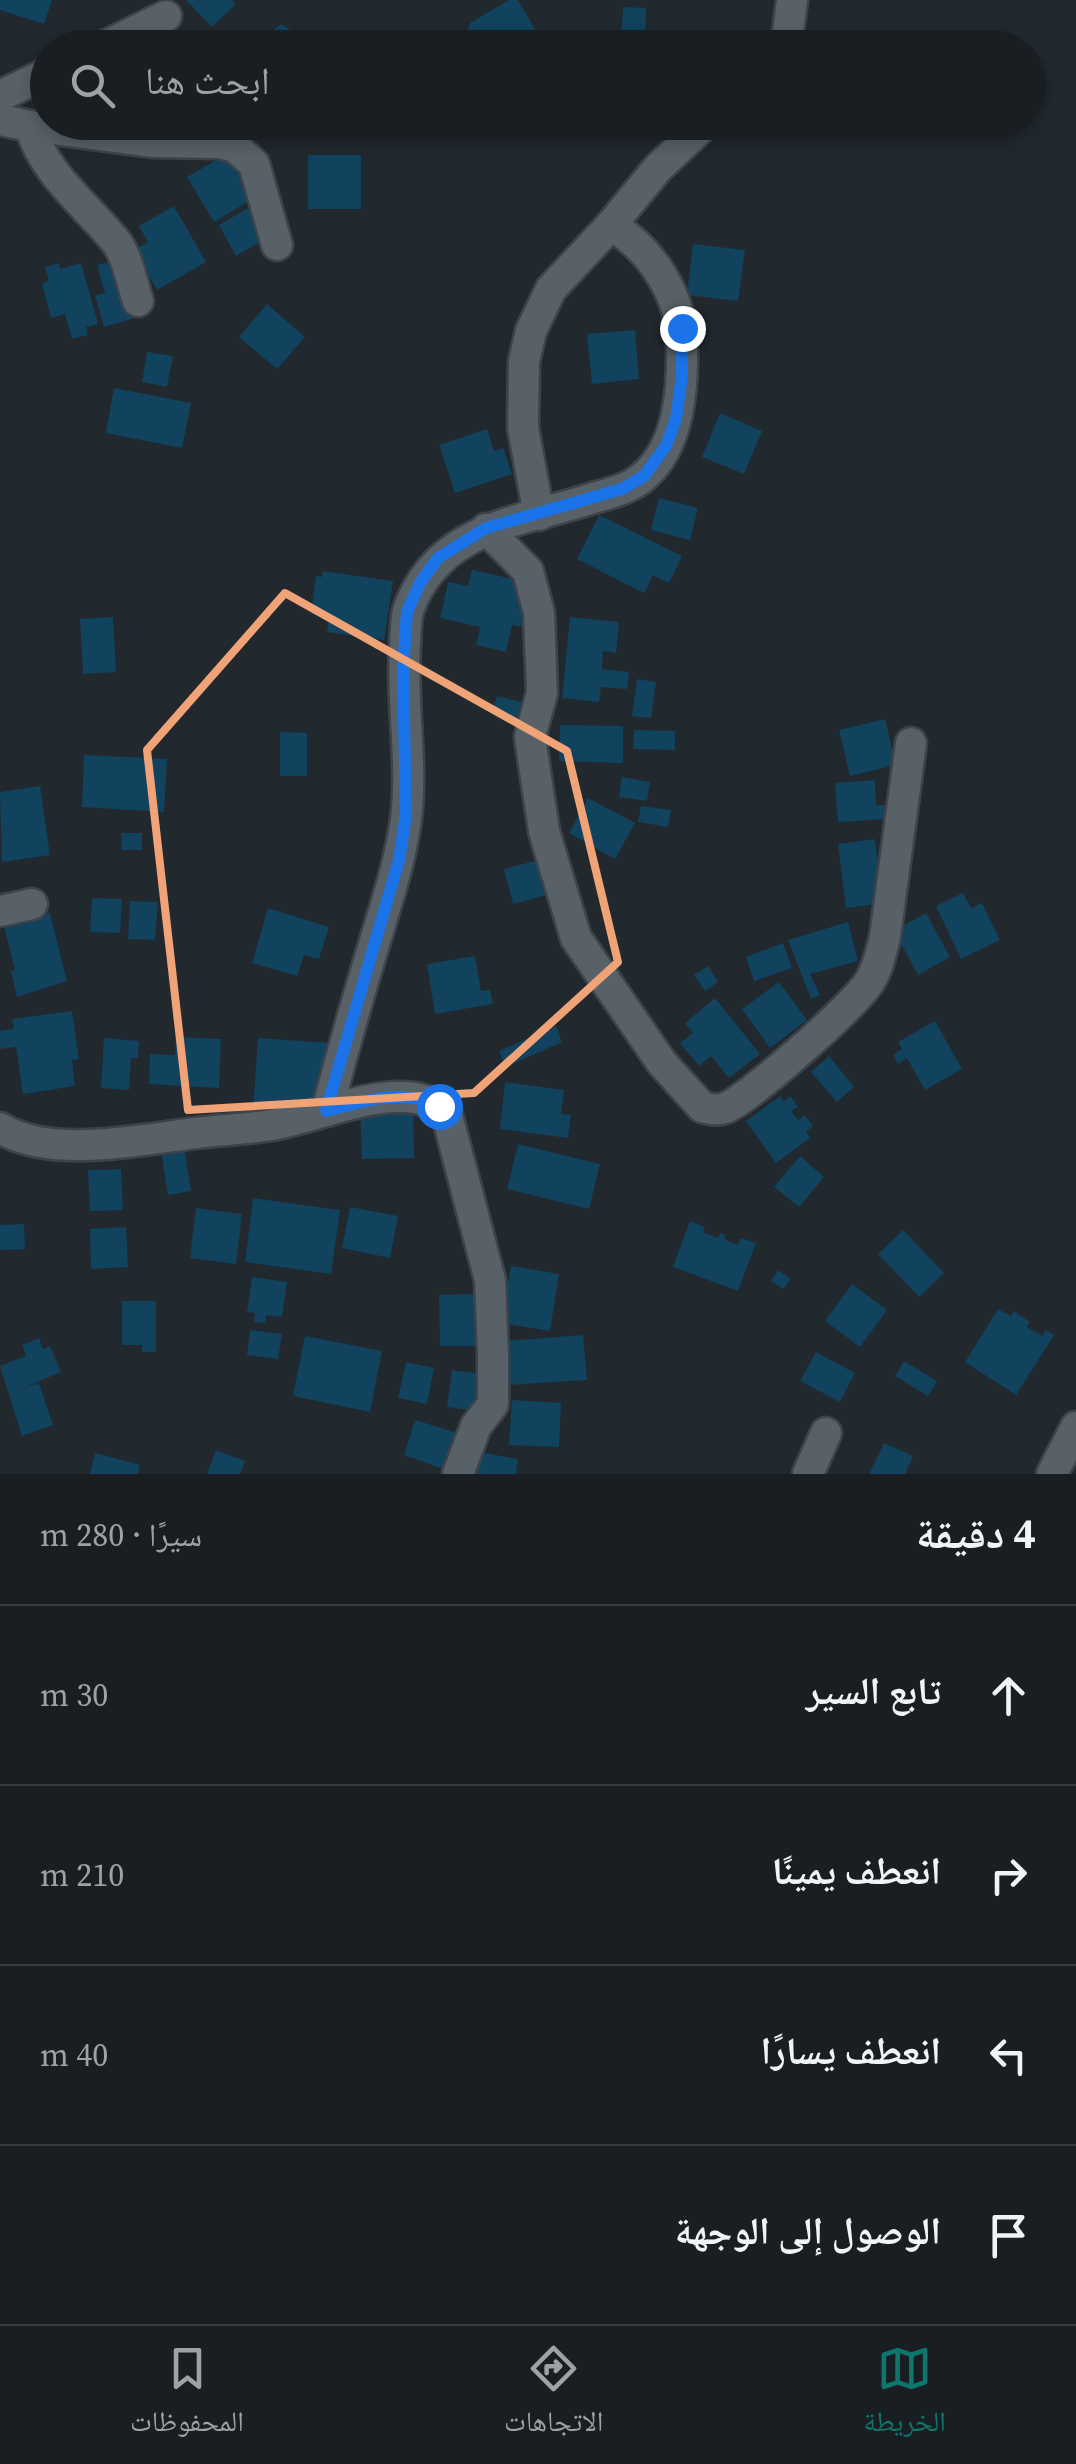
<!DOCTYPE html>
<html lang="ar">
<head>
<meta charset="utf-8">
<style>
  :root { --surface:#191e22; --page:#262b2f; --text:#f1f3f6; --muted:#9fa2a5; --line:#373c40; --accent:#0f766e }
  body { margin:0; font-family:"Source Serif 4","Noto Naskh Arabic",serif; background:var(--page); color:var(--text); direction:rtl }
  .stop { position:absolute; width:30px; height:30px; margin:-22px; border:8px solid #1a73e8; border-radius:50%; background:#fff }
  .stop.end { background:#1a73e8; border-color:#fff; box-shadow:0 2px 10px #0008 }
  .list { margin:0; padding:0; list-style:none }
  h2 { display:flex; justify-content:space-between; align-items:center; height:130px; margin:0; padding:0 40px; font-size:42px }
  h2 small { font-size:32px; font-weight:400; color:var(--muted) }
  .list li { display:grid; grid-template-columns:65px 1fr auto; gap:30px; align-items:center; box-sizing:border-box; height:180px; padding:0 40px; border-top:2px solid var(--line) }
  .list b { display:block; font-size:38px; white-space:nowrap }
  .list em { font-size:32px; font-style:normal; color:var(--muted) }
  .icon { flex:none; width:55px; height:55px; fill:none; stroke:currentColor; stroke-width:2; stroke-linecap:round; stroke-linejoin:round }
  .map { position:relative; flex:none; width:1076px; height:1474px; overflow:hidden; direction:ltr }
  .search { position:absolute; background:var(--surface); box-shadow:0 5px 15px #0003; left:30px; right:30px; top:30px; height:110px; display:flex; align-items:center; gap:25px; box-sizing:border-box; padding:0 35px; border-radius:55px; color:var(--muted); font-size:38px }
  .sheet { height:850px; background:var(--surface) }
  nav { display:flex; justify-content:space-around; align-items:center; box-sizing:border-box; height:140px; border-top:2px solid var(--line); background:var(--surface); font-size:28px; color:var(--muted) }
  nav a { display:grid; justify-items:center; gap:5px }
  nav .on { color:var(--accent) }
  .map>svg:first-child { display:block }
</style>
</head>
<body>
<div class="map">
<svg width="1076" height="1474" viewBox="0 0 1076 1474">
  <rect width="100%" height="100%" fill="#21282e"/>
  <!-- building -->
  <g fill="#11425e">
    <polygon points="0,0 52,0 44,24 0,10"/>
    <polygon points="186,0 232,0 236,4 212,27"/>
    <polygon points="509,0 518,0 546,48 471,48 465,38 470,23"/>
    <polygon points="623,7 646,8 645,40 621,39"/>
    <polygon points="281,24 308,40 304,48 251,48"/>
    <polygon points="213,33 223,48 190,48"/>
    <polygon points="281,122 305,122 287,136 279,124"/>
    <polygon points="322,122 342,122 345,126 331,135"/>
    <polygon points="353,122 382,122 363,137"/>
    <polygon points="433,122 464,122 440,135"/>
    <polygon points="225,155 229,162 239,156 251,176 240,181 251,200 214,222 187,177"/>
    <rect x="308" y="155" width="53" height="54"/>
    <polygon points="174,206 206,262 157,290 134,250 148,242 139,226"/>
    <polygon points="248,208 265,239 236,256 219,225"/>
    <polygon points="693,244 745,250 738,301 687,295"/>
    <polygon points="118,259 135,318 104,327 95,295 105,293 97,265"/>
    <polygon points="59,263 60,269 81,263 98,324 86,327 88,335 72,339 65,314 51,318 42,283 49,281 45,267"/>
    <polygon points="267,304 305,337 277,369 239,337"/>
    <polygon points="635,330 639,379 592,384 587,334"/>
    <polygon points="147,352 173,356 167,387 142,382"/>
    <polygon points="114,388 191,403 182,448 106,433"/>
    <polygon points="720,413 762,431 744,474 702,457"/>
    <polygon points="487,429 494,451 503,448 512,474 455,493 439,445"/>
    <polygon points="659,498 698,508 690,540 651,530"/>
    <polygon points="599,515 682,556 669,583 653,575 644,593 577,559"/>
    <polygon points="472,570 523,581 530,598 524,627 512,625 506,652 476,645 480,627 440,618 448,582 468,586"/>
    <polygon points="323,571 393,581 384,640 327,632 329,617 311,614 316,576 322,577"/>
    <polygon points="113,617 116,672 83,674 80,619"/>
    <polygon points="570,617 619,622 616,653 603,651 602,669 629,672 627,689 601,687 599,702 562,698"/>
    <polygon points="637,679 656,682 651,718 632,716"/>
    <polygon points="497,696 525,703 520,719 492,711"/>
    <polygon points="885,719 896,765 850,776 839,730"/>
    <polygon points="560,725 623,726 623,763 559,761"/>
    <polygon points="634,730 675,731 675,750 633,749"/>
    <polygon points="280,732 307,733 307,776 280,776"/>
    <polygon points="84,755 167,759 164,812 82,807"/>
    <polygon points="622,777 650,782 647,801 619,797"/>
    <polygon points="875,780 876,805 887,805 888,819 838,822 835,783"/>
    <polygon points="40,786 50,855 2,862 0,792"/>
    <polygon points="588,798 635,823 615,859 569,833"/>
    <polygon points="641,806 671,810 668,827 638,822"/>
    <polygon points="121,833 142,833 142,850 122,850"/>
    <polygon points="875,839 883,903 846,908 838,844"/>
    <polygon points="546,858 555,893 513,904 504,869"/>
    <polygon points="963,893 971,908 982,903 1000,940 961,959 936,906"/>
    <polygon points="92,898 122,899 120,933 90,932"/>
    <polygon points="130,901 158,902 155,940 128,939"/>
    <polygon points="268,908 329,927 319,959 304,955 297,976 252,963"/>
    <polygon points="50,913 67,981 17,997 11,971 15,970 4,926"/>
    <polygon points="926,913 950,957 918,975 894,931"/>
    <polygon points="848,922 858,961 810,974 820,995 811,999 788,940"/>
    <polygon points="783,943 792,968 754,981 746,957"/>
    <polygon points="475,956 481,991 490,990 493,1004 435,1014 427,964"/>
    <polygon points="708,966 718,982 705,991 694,975"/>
    <polygon points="779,982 807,1020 770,1048 742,1009"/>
    <polygon points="715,998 760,1054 729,1078 711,1056 699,1066 680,1043 693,1033 685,1023"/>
    <polygon points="72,1011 79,1059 72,1060 75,1086 23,1094 16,1047 0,1049 0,1031 14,1029 12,1019"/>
    <polygon points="935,1021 962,1069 925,1090 907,1058 898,1064 893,1055 902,1049 898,1042"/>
    <polygon points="556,1026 562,1042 506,1067 499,1051"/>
    <polygon points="176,1037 221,1039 219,1088 149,1084 150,1054 175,1055"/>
    <polygon points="104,1038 139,1041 138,1058 131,1058 129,1090 101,1088"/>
    <polygon points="258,1038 330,1043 326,1098 314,1112 253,1108"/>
    <polygon points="829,1056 854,1087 837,1102 811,1072"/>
    <polygon points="505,1082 564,1090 561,1114 571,1115 568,1138 500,1129"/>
    <polygon points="780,1096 784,1101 790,1096 798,1107 791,1111 798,1120 805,1115 813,1126 806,1132 810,1138 776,1163 746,1121"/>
    <polygon points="413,1105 414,1158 362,1159 360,1107"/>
    <polygon points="518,1144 600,1164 589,1209 507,1189"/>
    <polygon points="184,1147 191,1191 168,1195 161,1151"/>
    <polygon points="800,1156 824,1177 799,1207 774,1187"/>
    <polygon points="121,1169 123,1210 90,1211 88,1170"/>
    <polygon points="253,1198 340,1210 331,1274 245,1262"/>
    <polygon points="350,1207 398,1216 390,1258 342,1248"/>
    <polygon points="196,1208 242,1214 236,1264 190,1258"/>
    <polygon points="690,1221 705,1227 703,1232 718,1238 720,1233 726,1235 724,1239 738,1245 741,1238 756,1243 738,1291 673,1267"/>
    <polygon points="24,1224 25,1249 0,1250 0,1225"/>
    <polygon points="126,1227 128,1267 91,1269 90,1229"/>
    <polygon points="903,1230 944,1273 919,1297 878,1254"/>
    <polygon points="511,1266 559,1274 550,1331 501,1323"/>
    <polygon points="778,1270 791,1279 783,1289 771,1281"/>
    <polygon points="252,1277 287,1282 282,1317 266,1315 265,1323 254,1322 255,1313 247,1312"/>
    <polygon points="852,1284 887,1310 860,1347 825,1321"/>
    <polygon points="479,1294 480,1346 440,1346 439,1295"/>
    <polygon points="122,1301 156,1301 156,1352 142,1352 142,1345 122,1345"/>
    <polygon points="998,1309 1011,1316 1014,1311 1030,1322 1027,1327 1042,1336 1046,1330 1054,1335 1016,1395 965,1362"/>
    <polygon points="250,1330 282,1334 278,1359 247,1355"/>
    <polygon points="583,1335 587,1380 508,1385 505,1341"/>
    <polygon points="305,1336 382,1351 370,1412 293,1396"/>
    <polygon points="39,1338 43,1349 50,1346 61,1372 23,1388 39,1383 53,1425 22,1436 0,1366 26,1356 22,1345"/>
    <polygon points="816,1352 855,1373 840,1402 800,1381"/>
    <polygon points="904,1361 937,1381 928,1396 895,1376"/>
    <polygon points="406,1362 434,1368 427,1404 398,1398"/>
    <polygon points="452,1370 481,1374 476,1411 447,1407"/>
    <polygon points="512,1400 561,1403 559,1447 509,1445"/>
    <polygon points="415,1420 461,1434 449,1471 404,1455"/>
    <polygon points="884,1443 913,1456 905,1474 869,1474"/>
    <polygon points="216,1450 245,1461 240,1474 207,1474"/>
    <polygon points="478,1452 518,1459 516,1474 475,1474"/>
    <polygon points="95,1453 140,1465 138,1474 90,1474"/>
  </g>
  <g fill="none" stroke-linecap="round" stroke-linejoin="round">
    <defs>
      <g id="minor">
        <polyline points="101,48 166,16"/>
        <polyline points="782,48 788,32 792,0"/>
        <polyline points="0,96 48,73"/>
        <path d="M0 120 30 126C45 176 86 204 117 243 128 258 132 284 138 301"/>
        <polyline points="30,126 152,142 219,143 235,147 254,164 277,245"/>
        <polyline points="539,515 523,428 524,361 531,331 551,289 611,225 658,168 707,122"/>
        <path d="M486 529 528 571 539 613 542 693 530 737 544 831 576 938 662 1063 702 1107C709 1109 717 1111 725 1108 749 1099 856 1004 870 981 878 968 881 953 885 937L911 743"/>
        <polyline points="0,911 32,904"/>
        <path d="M327 1111C341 1057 356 1004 372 951 385 907 400 864 406 819 413 762 401 702 405 645 406 633 405 619 409 608 438 529 517 522 587 500 606 494 628 490 643 477 680 446 683 387 682 343 681 295 652 250 611 225"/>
        <path d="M0 1128C51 1159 139 1140 196 1133 221 1130 247 1129 272 1125 319 1118 410 1072 447 1115L490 1280 493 1354V1404L476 1426 458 1474"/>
        <polyline points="808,1474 826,1433"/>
        <polyline points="1052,1474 1076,1427"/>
      </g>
    </defs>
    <!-- minor casing -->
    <use href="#minor" stroke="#3d4348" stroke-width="35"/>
    <!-- minor -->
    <use href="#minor" stroke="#586167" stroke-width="30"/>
  </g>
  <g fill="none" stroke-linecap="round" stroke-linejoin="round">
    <!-- route -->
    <path stroke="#1a73e8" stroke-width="12" d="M439 1106C404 1088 362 1101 326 1111L399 860 406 815 403 669 407 612 420 583 438 558 486 528 622 489 644 476 666 446 676 419 682 376V328"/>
  </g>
  <!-- marked area -->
  <path fill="none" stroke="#efa377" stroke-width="8" stroke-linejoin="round" d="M285 593 567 751 618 962 474 1093 188 1110 147 750Z"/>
</svg>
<div class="stop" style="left:439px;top:1106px"></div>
<div class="stop end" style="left:682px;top:328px"></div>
<div class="search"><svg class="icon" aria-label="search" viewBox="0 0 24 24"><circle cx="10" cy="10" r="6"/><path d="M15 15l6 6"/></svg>ابحث هنا</div>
</div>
<section class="sheet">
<h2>4 دقيقة<small>سيرًا · 280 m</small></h2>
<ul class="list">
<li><svg class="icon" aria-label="ahead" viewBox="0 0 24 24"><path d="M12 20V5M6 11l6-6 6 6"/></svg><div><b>تابع السير</b></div><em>30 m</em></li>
<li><svg class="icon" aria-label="right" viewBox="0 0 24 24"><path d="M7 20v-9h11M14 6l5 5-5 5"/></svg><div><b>انعطف يمينًا</b></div><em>210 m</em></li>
<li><svg class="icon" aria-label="left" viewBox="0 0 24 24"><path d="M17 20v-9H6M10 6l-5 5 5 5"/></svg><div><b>انعطف يسارًا</b></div><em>40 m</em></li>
<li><svg class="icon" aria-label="arrive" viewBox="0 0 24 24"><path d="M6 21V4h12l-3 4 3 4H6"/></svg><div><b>الوصول إلى الوجهة</b></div></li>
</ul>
</section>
<nav>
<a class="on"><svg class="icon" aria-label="map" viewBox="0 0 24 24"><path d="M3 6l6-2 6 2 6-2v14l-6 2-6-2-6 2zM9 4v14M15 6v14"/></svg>الخريطة</a>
<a><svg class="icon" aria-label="directions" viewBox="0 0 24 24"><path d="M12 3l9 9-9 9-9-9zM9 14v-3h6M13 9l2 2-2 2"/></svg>الاتجاهات</a>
<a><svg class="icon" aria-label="saved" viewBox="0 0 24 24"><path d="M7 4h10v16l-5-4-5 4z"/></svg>المحفوظات</a>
</nav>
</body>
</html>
